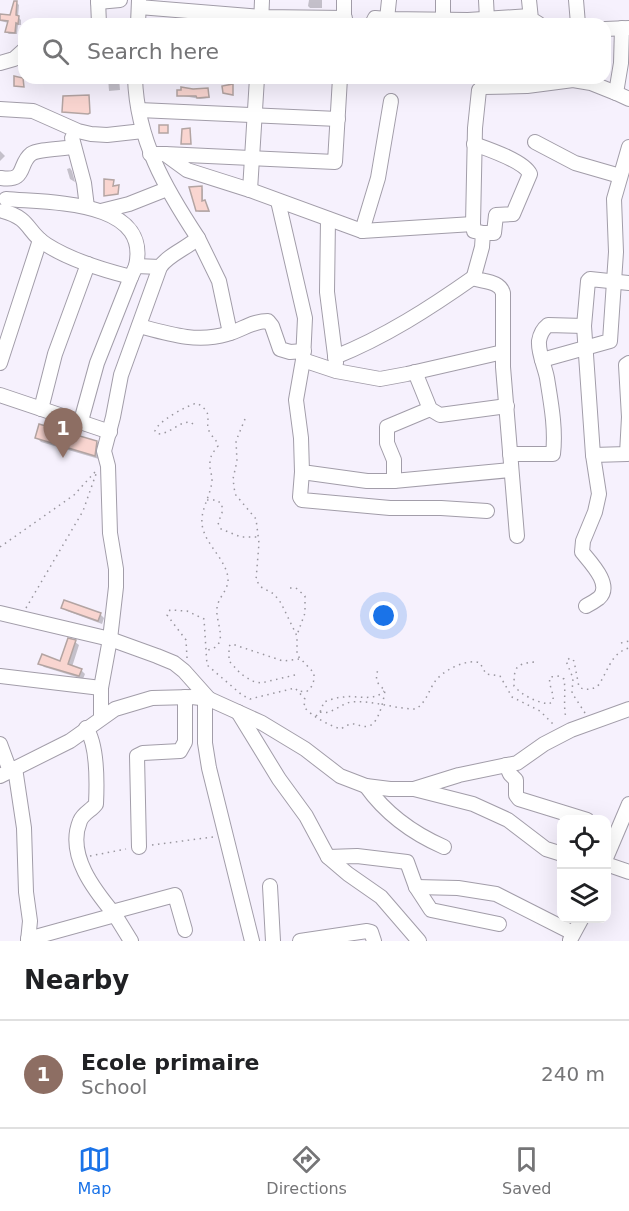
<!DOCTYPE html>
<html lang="en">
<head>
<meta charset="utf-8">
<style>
  :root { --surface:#fff; --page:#f2f2f2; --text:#202124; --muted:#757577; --line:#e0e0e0; --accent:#1a73e8 }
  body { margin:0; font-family:"DejaVu Sans",sans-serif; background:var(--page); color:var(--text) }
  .controls { position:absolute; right:18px; bottom:18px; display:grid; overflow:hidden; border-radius:12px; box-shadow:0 6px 24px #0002 }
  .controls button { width:54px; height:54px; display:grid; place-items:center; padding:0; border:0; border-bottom:2px solid var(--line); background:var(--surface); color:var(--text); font:30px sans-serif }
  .you { position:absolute; left:384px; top:616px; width:21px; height:21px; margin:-15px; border:4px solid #fff; border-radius:50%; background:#1a73e8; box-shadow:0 0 0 9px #1a73e833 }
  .badge { display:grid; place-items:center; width:39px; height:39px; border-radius:50%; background:var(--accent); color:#fff; font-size:20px; font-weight:700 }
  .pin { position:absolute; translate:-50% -50px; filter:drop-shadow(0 2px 3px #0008) }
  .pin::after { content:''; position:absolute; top:32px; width:21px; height:18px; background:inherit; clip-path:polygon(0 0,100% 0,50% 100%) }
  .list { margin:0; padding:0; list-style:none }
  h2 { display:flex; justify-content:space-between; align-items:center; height:78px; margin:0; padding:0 24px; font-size:26px }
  h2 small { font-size:20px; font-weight:400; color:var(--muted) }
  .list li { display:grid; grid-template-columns:39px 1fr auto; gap:18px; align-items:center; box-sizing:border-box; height:108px; padding:0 24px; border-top:2px solid var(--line) }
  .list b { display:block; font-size:22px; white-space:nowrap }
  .list p { margin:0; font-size:20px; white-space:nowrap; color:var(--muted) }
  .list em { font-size:20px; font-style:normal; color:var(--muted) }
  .icon { flex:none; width:33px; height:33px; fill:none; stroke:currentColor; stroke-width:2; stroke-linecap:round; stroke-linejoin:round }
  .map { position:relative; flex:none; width:629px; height:941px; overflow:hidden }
  .search { position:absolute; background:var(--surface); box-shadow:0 6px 24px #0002; left:18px; right:18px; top:18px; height:66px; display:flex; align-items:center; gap:15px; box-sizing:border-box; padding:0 21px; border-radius:18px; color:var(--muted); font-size:22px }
  .sheet { height:186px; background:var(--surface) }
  nav { display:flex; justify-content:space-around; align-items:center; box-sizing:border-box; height:84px; border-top:2px solid var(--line); background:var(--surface); font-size:16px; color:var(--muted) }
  nav a { display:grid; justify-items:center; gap:3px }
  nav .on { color:var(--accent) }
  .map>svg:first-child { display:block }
</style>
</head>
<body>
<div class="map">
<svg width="629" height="941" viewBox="0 0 629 941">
  <rect width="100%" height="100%" fill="#f6f1fd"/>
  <!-- shadow -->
  <g fill="#0003">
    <polygon points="309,0 322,0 322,8 310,8 308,6"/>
    <polygon points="17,3 19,5 18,17 21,20 21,25 18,25 17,34 9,34 6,32 9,23 0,21 0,16 11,16"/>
    <polygon points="108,78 119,78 120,90 109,91"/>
    <polygon points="208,90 210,98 200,99 178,95 193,91"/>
    <polygon points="0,151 5,156 0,161"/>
    <polygon points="70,168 72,171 75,182 70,179 67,169"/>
    <polygon points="202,188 203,190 203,202 210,212 199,212 197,210"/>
    <polygon points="37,438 97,442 101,447 99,459 41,442"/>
    <polygon points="62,607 100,614 104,618 102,624 67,611"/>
    <polygon points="75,642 79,645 72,667 81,670 85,674 83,679 44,667 40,663 61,663"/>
  </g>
  <!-- building -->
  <g fill="#f9d5d0" stroke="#b3a4a2" stroke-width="1.5">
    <polygon points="14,1 17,1 16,15 19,16 18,24 16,23 15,33 5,32 8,21 0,20 0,14 10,15"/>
    <polygon points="14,76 23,78 24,87 14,86"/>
    <polygon points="233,84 233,95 223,93 222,86"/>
    <polygon points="181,87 193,89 208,88 209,97 197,98 196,96 177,96 177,90 181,90"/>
    <polygon points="89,95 90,113 88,114 62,112 63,96"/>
    <rect x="159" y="125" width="9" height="8"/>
    <polygon points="190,128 191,144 181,144 182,129"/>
    <polygon points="104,179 114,180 113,186 119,185 118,194 104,196"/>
    <polygon points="202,186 202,201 205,200 209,211 196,211 189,187"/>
    <polygon points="39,424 97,441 95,456 35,438"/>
    <polygon points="64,600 101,613 98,621 61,608"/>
    <polygon points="68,638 76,640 68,664 82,669 79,676 38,664 42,654 60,661"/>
  </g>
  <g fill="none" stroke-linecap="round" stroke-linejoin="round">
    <defs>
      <g id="minor">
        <polyline points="98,0 99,24"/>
        <polyline points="389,0 387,19 468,20 530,16"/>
        <polyline points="443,0 443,20"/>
        <polyline points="486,0 487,19"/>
        <polyline points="529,0 531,19 539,24"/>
        <polyline points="576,0 578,24"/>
        <polyline points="98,2 120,0"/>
        <polyline points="139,7 262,17 345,18"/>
        <polyline points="138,24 139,0"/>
        <polyline points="261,24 262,0"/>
        <polyline points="344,24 344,0"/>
        <polyline points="372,24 375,18 387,19"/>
        <polyline points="622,28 621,63 616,93 629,99"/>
        <polyline points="605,29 629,28"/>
        <polyline points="0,63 14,59 24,50"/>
        <polyline points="0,109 33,111 78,131 91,134 107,135 143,131"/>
        <polyline points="139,110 338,119"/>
        <polyline points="72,138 84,183 87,207"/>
        <polyline points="535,142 575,163 620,176"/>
        <path d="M474 144C488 149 524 161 530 174L513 214 496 215 494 233H483"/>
        <polyline points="150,154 165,154 187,170 250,190 362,231 473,224"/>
        <polyline points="165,154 335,162 340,78"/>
        <path d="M1 178C27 182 18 164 31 154 38 149 63 149 73 147"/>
        <polyline points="250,190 257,78"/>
        <path d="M6 199C48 203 151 199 136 266"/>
        <polyline points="278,201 305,318 303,360 296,400 301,438 302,472 367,481 394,481 511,470"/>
        <path d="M3 211C32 219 26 232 47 245 72 261 103 270 131 277L136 266 160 267"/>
        <polyline points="101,211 129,204 167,189"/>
        <polyline points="328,219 327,292 336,363"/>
        <polyline points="362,231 378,178 391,101"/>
        <polyline points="198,238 219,281 230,333"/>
        <path d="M139 326C169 334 197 343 227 334 242 330 252 321 268 321L272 326 280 349 290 352 304 351"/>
        <path d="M335 357C385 337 430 308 474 277"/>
        <polyline points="303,360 336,371 380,379 407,374 503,352"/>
        <polyline points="542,360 610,341 616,252 614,199 629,147"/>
        <polyline points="0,363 40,240"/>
        <polyline points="415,372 430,409 440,415 507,406"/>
        <polyline points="0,395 110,432"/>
        <polyline points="41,409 55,354 88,264"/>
        <polyline points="81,421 97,363 131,277"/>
        <path d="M510 454H553C556 429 551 403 547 378 545 367 538 353 539 341 540 335 543 329 548 325L584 326"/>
        <polyline points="593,455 627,454 629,417 626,365 629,363"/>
        <polyline points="302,472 300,497 302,500 390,508 441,508 487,511"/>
        <polyline points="394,481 394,460 387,443 387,427 430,409"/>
        <path d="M517 536 503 367V293C500 282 487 282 476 279L474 276 482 247 483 233 474 231 473 224 475 128 479 90 484 87 527 86 573 80 591 83 616 93"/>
        <path d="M586 606C590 604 595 601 599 598 613 585 590 562 582 552L583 541 595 512 599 494 593 455 584 326 588 281 590 279 629 283"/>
        <polyline points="0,613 110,639 157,656 174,663 184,671 209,699"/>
        <polyline points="0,676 101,688"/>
        <polyline points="205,698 205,743 209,768 252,941"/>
        <polyline points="238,712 279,779 306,816 328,857 348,874 381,897 419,941"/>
        <path d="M101 718V688L110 639 116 587V569L110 533 108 466 104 451 113 417 121 375 160 267C168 255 187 248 198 238 165 188 137 140 135 78"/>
        <path d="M86 728C98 745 97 783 96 804 92 810 83 813 80 821 66 855 95 891 115 915"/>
        <polyline points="0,744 10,771"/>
        <polyline points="506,765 510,774 516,780 516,795 519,799 587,820"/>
        <polyline points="15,768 24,828 26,892 30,921 28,941"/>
        <polyline points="0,776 70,741 115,709 152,698 192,697 209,699 262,723 305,749 340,776 366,786 390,789 414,789 459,775 517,763 544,744 571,730 629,709"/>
        <path d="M366 786C386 814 412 833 444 847"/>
        <polyline points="414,789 473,804 508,820 546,849 562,854"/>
        <polyline points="139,847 137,756 143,753 180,751 185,742 185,697"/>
        <polyline points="328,857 357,856 407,862 416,887 431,910 499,924"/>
        <polyline points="606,858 629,804"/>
        <polyline points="606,864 629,872"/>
        <polyline points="270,886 273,941"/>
        <polyline points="416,887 458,888 496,894 573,933"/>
        <polyline points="112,912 175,895 185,930"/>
        <polyline points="28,939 115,915 131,941"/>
        <polyline points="570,940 582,918"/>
        <polyline points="300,941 367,931 371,932 374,941"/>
      </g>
    </defs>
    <!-- minor casing -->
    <use href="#minor" stroke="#a29da9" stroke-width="16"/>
    <!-- path -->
    <g stroke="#99969e" stroke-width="1.5" stroke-dasharray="1.5 4.5" stroke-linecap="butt">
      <path d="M245 419 236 441 237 461 233 479 235 494 256 519 259 543 256 580 261 587 274 594 281 603 297 636V655L314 673C314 681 314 686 306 692L299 691"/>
      <path d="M193 424 190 422C178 422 170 434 158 434L155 431C158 421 186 406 197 403 216 415 203 419 210 433 213 438 217 440 218 446 214 451 210 456 210 462 209 468 212 474 212 480 211 497 198 512 203 529 208 547 226 560 228 578 229 590 218 597 217 608 215 623 231 646 207 650"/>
      <polyline points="207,500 216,500 222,504 222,513 218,523 221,529 241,537 257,537"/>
      <polyline points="0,547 74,495 95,472"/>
      <polyline points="290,588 296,588 305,596 305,613 297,635"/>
      <polyline points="26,608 83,511 96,474"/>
      <polyline points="621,643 629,641"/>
      <path d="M187 658 186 640 167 615 170 610 187 611 204 619 207 665 242 695 250 699 295 688 305 699 304 707C313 717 328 725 341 729 356 718 358 729 369 726 379 723 384 699 385 690 375 683 375 677 379 667"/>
      <path d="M534 662C515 664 514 668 514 686 523 696 536 702 549 704L553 701C554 692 548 685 550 677L559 676 564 679C566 693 563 705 566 718"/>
      <polyline points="295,675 261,683 252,681 241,674 229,661 229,646 232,644 283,661 299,659"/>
      <path d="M320 712C332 715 340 704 351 702 374 700 394 709 416 709 428 701 429 687 438 678 446 669 469 658 480 663L486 674 500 676 512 697 540 711 555 726"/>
      <path d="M585 713 572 693 573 678 566 661 570 658 574 661 579 687C586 691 591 689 597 687 608 673 610 653 629 648"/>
      <path d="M316 716 320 712 324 702C330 700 337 697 344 697 357 695 374 702 384 691"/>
      <polyline points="152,845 213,837"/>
      <polyline points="90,856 126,849"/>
    </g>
    <!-- minor -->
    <use href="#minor" stroke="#fff" stroke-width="14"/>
  </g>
</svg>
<div class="controls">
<button><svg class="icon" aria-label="locate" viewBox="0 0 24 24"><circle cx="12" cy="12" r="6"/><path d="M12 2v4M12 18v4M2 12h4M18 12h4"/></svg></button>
<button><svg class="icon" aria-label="layers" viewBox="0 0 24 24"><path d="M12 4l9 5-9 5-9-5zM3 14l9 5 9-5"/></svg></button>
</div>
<div class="you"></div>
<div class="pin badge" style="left:63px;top:458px;background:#8d6e63">1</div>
<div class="search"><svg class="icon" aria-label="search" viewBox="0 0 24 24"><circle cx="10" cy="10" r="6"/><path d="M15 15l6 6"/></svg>Search here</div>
</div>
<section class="sheet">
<h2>Nearby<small></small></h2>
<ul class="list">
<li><span class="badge" style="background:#8d6e63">1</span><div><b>Ecole primaire</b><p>School</p></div><em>240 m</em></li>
</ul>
</section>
<nav>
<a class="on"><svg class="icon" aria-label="map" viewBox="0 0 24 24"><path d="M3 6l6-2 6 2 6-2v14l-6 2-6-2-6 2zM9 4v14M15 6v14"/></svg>Map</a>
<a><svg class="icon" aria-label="directions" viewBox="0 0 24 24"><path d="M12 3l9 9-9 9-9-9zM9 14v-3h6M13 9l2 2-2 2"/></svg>Directions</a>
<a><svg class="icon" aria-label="saved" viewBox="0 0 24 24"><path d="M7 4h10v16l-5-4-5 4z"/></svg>Saved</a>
</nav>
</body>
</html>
